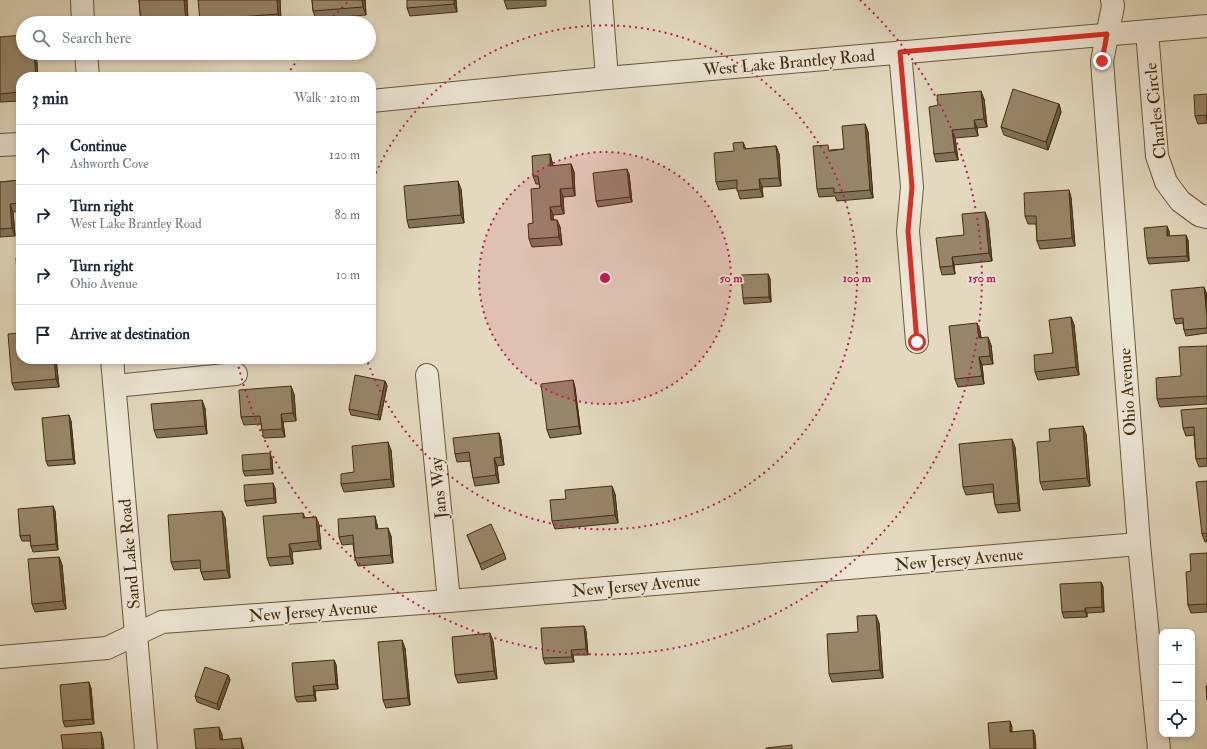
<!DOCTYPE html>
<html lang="en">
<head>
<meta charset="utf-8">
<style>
  :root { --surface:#fff; --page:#f2f2f3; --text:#1f2937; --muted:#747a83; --line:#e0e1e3 }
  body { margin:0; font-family:"IM FELL Double Pica",serif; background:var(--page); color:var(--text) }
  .controls { position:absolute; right:12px; bottom:12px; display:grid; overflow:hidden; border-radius:8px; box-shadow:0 2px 6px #0003 }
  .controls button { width:36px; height:36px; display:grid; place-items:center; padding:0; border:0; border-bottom:1px solid var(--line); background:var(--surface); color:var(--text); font:20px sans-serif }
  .stop { position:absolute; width:12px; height:12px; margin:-9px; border:3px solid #d93025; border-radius:50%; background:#fff }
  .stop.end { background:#d93025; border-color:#fff; box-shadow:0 1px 4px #0008 }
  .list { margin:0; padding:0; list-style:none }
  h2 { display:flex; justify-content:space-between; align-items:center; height:52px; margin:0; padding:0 16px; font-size:17px }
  h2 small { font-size:13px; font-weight:400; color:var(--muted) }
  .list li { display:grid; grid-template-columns:26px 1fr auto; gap:12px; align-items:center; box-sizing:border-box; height:60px; padding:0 16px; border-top:1px solid var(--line) }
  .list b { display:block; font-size:15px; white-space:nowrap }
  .list p { margin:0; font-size:13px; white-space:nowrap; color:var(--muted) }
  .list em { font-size:13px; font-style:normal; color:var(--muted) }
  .icon { flex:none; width:22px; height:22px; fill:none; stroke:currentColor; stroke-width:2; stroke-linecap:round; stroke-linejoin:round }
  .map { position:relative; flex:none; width:1207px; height:749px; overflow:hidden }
  .search { position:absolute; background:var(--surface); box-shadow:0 2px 6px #0003; left:16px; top:16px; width:360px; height:44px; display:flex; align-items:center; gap:10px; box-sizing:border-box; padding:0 14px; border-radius:22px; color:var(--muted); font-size:15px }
  .panel { position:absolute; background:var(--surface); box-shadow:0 2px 6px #0003; left:16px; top:72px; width:360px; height:292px; border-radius:16px }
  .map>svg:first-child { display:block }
</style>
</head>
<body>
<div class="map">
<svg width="1207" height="749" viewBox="0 0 1207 749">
  <rect width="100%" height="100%" fill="#e2d9be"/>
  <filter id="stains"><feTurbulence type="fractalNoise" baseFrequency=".005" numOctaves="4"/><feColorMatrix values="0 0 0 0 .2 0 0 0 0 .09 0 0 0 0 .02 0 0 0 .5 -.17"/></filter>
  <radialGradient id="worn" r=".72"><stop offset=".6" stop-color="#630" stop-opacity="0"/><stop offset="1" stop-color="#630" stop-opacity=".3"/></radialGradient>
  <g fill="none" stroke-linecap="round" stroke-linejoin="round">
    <defs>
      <g id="minor">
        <polyline points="82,0 83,23"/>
        <polyline points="601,0 607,78"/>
        <polyline points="1112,0 1113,6 1102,61 1139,544 1159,749"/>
        <polyline points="1147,31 1157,156 1166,182 1180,201 1199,215 1207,217"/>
        <polyline points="900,52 912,187 908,231 917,342"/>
        <polyline points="86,53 88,77"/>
        <polyline points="371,101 607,78 1207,26"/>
        <polyline points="0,145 21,144"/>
        <polyline points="112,359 146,749"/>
        <polyline points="427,375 449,601"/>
        <polyline points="115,386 236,374"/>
        <polyline points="0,657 107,648 162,622 449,601 1139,544"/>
      </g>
    </defs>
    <!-- minor casing -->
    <use href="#minor" stroke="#6c5739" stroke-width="24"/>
    <!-- minor -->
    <use href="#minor" stroke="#ece6d5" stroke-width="22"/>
  </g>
  <!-- wall -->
  <g fill="#82735a" stroke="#452c0d">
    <polygon points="139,0 187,0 188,23 141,23"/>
    <polygon points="280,0 281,22 265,23 201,23 200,20"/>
    <polygon points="312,0 365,0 366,15 316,19 313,11"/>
    <polygon points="456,0 457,12 410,16 407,8"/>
    <polygon points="504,0 546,0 546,6 507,9"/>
    <polygon points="0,37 36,53 38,77 21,77 21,101 0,102"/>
    <polygon points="1207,94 1207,123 1198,124 1195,116"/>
    <polygon points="984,99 987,127 977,128 978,136 955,138 958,160 936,162 934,154 938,105"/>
    <polygon points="1059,104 1061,112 1048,150 1004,135 1001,127"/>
    <polygon points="865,124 868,132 873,198 837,201 835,196 819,197 817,189 830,150 844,149"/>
    <polygon points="743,142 746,149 776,146 779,154 781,186 762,187 763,197 740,199 737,188 719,190 716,182"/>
    <polygon points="550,154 553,166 571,164 574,172 575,196 563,197 564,214 553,215 553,220 557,220 560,227 562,245 532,247 529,239 533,223 540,188 539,184 536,184 533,176"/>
    <polygon points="629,174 632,202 598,207 596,201"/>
    <polygon points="21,180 21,211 13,212 15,236 0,237 0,182"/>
    <polygon points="461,189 464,223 409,228 407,220"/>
    <polygon points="1069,190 1071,198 1075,246 1040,249 1037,241 1036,224 1028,224 1025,216"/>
    <polygon points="988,220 992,261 954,265 955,274 942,275 940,267 964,235"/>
    <polygon points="1169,231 1169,236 1188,240 1189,261 1149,264 1147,258"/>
    <polygon points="768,274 770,279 771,302 744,304 743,298"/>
    <polygon points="1206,292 1207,305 1207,333 1186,336 1184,330 1183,323 1176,324 1174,319"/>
    <polygon points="1071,317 1074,325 1079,375 1038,380 1035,372 1053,353"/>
    <polygon points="977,323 980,331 981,337 991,345 993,364 982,365 984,384 958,387 955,379"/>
    <polygon points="1207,346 1207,404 1160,407 1157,399 1181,376"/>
    <polygon points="21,359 56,359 59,387 15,390 12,383"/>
    <polygon points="573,380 575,388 581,434 550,438 547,430"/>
    <polygon points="385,381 387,386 380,420 351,415 349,409"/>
    <polygon points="294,394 296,421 283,422 285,437 264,438 262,430 261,424 244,425 241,417"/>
    <polygon points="205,408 207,434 157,438 154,430"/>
    <polygon points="1207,408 1207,466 1199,467 1196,459 1194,435 1186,436 1183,428"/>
    <polygon points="71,421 75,464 48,466 46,461"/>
    <polygon points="499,433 501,440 504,465 497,466 499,483 475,486 473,478 470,461 457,462 455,454"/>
    <polygon points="1086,434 1090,486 1043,490 1040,482"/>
    <polygon points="1015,447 1020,511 998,513 995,505 993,492 966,495 963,487"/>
    <polygon points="391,450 394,487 344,492 341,484 354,472"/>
    <polygon points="272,459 273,474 245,476 243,471"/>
    <polygon points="1207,481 1207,542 1205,542 1202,534"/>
    <polygon points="275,488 276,503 247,506 245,501"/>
    <polygon points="615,494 618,523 555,529 552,521"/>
    <polygon points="55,511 58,550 33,552 31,546 31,541 22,541 20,536"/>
    <polygon points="303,513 305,518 316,517 319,525 321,549 292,552 293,564 270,566 267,558"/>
    <polygon points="225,518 230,578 204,580 201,572 201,568 174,570 171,562"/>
    <polygon points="377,524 378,529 391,536 393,563 358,566 355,558 353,544 342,545 339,537"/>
    <polygon points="467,535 504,553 506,559 482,570"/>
    <polygon points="1207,553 1207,612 1191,613 1188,605 1191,571"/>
    <polygon points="59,557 62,565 66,609 35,612 32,604"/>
    <polygon points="1101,582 1103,587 1104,612 1087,613 1087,617 1064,618 1062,612"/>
    <polygon points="879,623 883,678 832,682 829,674 858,632"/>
    <polygon points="586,631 588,655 573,655 574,662 545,664 543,658"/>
    <polygon points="493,641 497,679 458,683 455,675"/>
    <polygon points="405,648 410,705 386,708 383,700"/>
    <polygon points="334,660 336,665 338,689 315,691 316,701 297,702 295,697"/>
    <polygon points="228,675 230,680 219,710 197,702 195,696"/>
    <polygon points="91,688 94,724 65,727 63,721"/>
  </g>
  <!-- shaded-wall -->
  <g fill="#6a5e4a" stroke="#452c0d">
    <polygon points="184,0 187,0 188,23 187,23 186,21"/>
    <polygon points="277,0 280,0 281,22 278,14"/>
    <polygon points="362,0 365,0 366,15 363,7"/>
    <polygon points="454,0 456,0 457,12 454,4"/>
    <polygon points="34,53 36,53 38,77 36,77"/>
    <polygon points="981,91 984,99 987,127 984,119"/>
    <polygon points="1059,104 1061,112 1048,150 1046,142"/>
    <polygon points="974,120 977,128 978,136 975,128"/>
    <polygon points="865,124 868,132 873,198 870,190"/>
    <polygon points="952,130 955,138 958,160 955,152"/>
    <polygon points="776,146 779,154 781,186 779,178"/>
    <polygon points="550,154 552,162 553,174 550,166"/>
    <polygon points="571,164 574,172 575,196 573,188"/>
    <polygon points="627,169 629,174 632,202 630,197"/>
    <polygon points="759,179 762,187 763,197 760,189"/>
    <polygon points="458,181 461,189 464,223 461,215"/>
    <polygon points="560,189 563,197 564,214 561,206"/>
    <polygon points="1069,190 1071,198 1075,246 1072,238"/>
    <polygon points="10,204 13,212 15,236 12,228"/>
    <polygon points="550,207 553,215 554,228 551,220"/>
    <polygon points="985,212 988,220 992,261 989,253"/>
    <polygon points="557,220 560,227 562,245 559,237"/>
    <polygon points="1167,226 1169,231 1169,242 1167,236"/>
    <polygon points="1186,235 1188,240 1189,261 1187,256"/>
    <polygon points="952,257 954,265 955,274 953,266"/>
    <polygon points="768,274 770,279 771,302 769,297"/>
    <polygon points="1204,287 1206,292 1207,305 1207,317"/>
    <polygon points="1071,317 1074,325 1079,375 1076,367"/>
    <polygon points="977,323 980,331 982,346 979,338"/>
    <polygon points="988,337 991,345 993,364 990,356"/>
    <polygon points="979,357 982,365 984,384 982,376"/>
    <polygon points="54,359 56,359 59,387 56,379"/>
    <polygon points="573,380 575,388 581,434 579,426"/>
    <polygon points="385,381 387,386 380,420 378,415"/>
    <polygon points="291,386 294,394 296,421 293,413"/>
    <polygon points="202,400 205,408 207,434 205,426"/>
    <polygon points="281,414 283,422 285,437 282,429"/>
    <polygon points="69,415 71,421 75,464 73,459"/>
    <polygon points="1083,426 1086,434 1090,486 1087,478"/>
    <polygon points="499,433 501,440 504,465 501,457"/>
    <polygon points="1012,439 1015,447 1020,511 1018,503"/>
    <polygon points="388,442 391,450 394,487 391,479"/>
    <polygon points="270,453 272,459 273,474 271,469"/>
    <polygon points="494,458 497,466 499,483 496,475"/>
    <polygon points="273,483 275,488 276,503 274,498"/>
    <polygon points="612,486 615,494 618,523 615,515"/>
    <polygon points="53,506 55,511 58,550 56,544"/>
    <polygon points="222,511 225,518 230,578 227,570"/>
    <polygon points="375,516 377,524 379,537 376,529"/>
    <polygon points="316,517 319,525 321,549 318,541"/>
    <polygon points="388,528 391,536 393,563 391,555"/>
    <polygon points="289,544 292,552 293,564 290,556"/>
    <polygon points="59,557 62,565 66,609 63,601"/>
    <polygon points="1101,582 1103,587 1104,612 1102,607"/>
    <polygon points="1085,608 1087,613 1087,617 1085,611"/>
    <polygon points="876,615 879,623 883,678 880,670"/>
    <polygon points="584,626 586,631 588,655 586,649"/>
    <polygon points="490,633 493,641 497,679 494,671"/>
    <polygon points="402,640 405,648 410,705 408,698"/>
    <polygon points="571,650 573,655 574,662 572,657"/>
    <polygon points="334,660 336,665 338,689 336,684"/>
    <polygon points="228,675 230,680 219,710 217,704"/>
    <polygon points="89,682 91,688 94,724 92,719"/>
    <polygon points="313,686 315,691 316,701 314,695"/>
    <polygon points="1010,721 1012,727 1012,737 1010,732"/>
    <polygon points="219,727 222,734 223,748 220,740"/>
    <polygon points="1033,730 1035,735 1036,749 1034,749"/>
    <polygon points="101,732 103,739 104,749 102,749"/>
    <polygon points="241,738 243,746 244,749 242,749"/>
  </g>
  <!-- building -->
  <g fill="#978669" stroke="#452c0d">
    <polygon points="139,0 184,0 186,21 167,22 167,23 141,23"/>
    <polygon points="198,0 277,0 278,14 200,20"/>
    <polygon points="312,0 362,0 363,7 313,11"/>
    <polygon points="407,0 454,0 454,4 407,8"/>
    <polygon points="23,35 23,53 34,53 36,77 21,77 21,92 0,94 0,37"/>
    <polygon points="1013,89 1059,104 1046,142 1001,127"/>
    <polygon points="981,91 984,119 974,120 975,128 952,130 955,152 934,154 929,107 938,105 937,95"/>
    <polygon points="1207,94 1207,122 1206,115 1195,116 1194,95"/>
    <polygon points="865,124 870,190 834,193 834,188 817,189 813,146 828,145 829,151 844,149 842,126"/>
    <polygon points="743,142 744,149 776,146 779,178 759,179 760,189 737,191 737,180 716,182 714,153 734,151 733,143"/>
    <polygon points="550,154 550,166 571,164 573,188 560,189 561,206 550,207 551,220 557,220 559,237 529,239 528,224 533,223 531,189 540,188 538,176 533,176 532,156"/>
    <polygon points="627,169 630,197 596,201 593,173"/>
    <polygon points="21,180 21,203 10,204 12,228 0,229 0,182"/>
    <polygon points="458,181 461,215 407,220 404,186"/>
    <polygon points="1069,190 1072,238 1037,241 1036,216 1025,216 1024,193"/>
    <polygon points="985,212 989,253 952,257 953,266 940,267 936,238 964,235 962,214"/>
    <polygon points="1167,226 1167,236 1186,235 1187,256 1147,258 1144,228"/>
    <polygon points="16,258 21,258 21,314 20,314"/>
    <polygon points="768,274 769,297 743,298 741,275"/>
    <polygon points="1204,287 1207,317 1207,328 1184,330 1183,318 1174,319 1171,290"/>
    <polygon points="1071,317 1076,367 1035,372 1034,355 1053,353 1049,320"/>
    <polygon points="977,323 979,338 988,337 990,356 979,357 982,376 955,379 949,326"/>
    <polygon points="21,333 21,359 54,359 56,379 12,383 8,334"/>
    <polygon points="1207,346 1207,396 1157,399 1156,378 1181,376 1179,347"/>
    <polygon points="355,375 385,381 378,415 349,409"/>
    <polygon points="573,380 579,426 547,430 541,384"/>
    <polygon points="291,386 293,413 281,414 282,429 262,430 260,416 241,417 239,390"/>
    <polygon points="202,400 205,426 154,430 151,404"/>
    <polygon points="1207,408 1207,458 1196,459 1194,427 1183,428 1181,410"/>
    <polygon points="69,415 73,459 46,461 42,418"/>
    <polygon points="1083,426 1087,478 1040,482 1037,442 1050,441 1049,429"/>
    <polygon points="499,433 501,457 494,458 496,475 473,478 469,452 455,454 453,438"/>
    <polygon points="1012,439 1018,503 995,505 993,484 963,487 959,444"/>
    <polygon points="388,442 391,479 341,484 341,474 354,472 352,446"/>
    <polygon points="270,453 271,469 243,471 242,455"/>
    <polygon points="1207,481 1207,533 1202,534 1196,482"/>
    <polygon points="273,483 274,498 245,501 244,485"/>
    <polygon points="612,486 615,515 552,521 550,500 566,499 565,490"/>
    <polygon points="53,506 56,544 31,546 30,535 20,536 18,509"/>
    <polygon points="222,511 227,570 201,572 200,560 171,562 168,515"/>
    <polygon points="303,513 303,518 316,517 318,541 289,544 290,556 267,558 263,516"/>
    <polygon points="375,516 376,529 388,528 391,555 355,558 353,535 339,537 338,519"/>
    <polygon points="491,524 504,553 480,564 467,535"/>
    <polygon points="1207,553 1207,604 1188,605 1186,572 1191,571 1190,554"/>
    <polygon points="59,557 63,601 32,604 28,559"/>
    <polygon points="1101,582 1102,607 1085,608 1085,611 1062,612 1060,584"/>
    <polygon points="876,615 880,670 829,674 827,634 858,632 857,616"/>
    <polygon points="584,626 586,649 571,650 572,657 543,658 541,628"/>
    <polygon points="490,633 494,671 455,675 452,637"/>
    <polygon points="402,640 408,698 383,700 378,642"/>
    <polygon points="334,660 336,684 313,686 314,695 295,697 292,663"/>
    <polygon points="205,667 228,675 217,704 195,696"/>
    <polygon points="89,682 92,719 63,721 60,685"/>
    <polygon points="1206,686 1207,686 1207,700"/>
    <polygon points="1010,721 1010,732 1033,730 1034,749 990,749 988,723"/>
    <polygon points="219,727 220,740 241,738 242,749 196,749 194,729"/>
    <polygon points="101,732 102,749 63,749 61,735"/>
    <polygon points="792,745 792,749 766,749 766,748"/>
  </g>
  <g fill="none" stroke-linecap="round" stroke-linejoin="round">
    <!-- route -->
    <polyline stroke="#d93025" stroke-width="5" points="917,342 908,231 912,187 900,52 1107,34 1102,61"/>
  </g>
  <!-- distance rings -->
  <circle cx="605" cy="278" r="126" fill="#c2185b" fill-opacity=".12"/>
  <g fill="none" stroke="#c2185b" stroke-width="2" stroke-dasharray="2 4">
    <circle cx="605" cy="278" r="126"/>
    <path d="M371 184A252 252 0 1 1 367 360"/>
    <path d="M287 75A377 377 0 0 1 302 54M329 21A377 377 0 0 1 350 0M860 0A377 377 0 1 1 237 360"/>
  </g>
  <g text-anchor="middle" stroke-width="3.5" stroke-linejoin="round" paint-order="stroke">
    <!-- street labels -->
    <g font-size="17" fill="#452c0d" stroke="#ece6d5">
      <text transform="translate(789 62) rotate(-5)" y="6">West Lake Brantley Road</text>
      <text transform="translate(1155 111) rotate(-96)" y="6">Charles Circle</text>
      <text transform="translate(1127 392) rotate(-94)" y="6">Ohio Avenue</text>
      <text transform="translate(438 488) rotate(-95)" y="6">Jans Way</text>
      <text transform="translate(129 554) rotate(-95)" y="6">Sand Lake Road</text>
      <text transform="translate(959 559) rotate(-5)" y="6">New Jersey Avenue</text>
      <text transform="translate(636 585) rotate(-5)" y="6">New Jersey Avenue</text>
      <text transform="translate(313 611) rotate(-4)" y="6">New Jersey Avenue</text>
    </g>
  </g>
  <circle cx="605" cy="278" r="6" fill="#c2185b" stroke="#ece6d5" stroke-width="2"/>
  <g font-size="12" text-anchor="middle" font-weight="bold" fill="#c2185b" stroke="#ece6d5" stroke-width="3.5" stroke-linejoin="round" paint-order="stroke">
    <text x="731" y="282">50 m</text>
    <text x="857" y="282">100 m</text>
    <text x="982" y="282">150 m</text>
  </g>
  <rect width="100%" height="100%" filter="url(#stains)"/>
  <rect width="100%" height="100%" fill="url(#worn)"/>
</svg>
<div class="controls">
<button>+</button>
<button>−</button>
<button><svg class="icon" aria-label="locate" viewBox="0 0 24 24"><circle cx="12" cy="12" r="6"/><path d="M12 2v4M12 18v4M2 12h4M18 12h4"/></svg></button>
</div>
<div class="stop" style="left:917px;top:342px"></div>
<div class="stop end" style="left:1102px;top:61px"></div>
<div class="search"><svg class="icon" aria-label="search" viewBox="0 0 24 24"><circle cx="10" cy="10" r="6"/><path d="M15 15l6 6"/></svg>Search here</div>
<section class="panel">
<h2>3 min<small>Walk · 210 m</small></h2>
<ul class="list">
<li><svg class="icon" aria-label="ahead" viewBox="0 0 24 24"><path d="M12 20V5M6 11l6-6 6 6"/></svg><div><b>Continue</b><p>Ashworth Cove</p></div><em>120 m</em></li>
<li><svg class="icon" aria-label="right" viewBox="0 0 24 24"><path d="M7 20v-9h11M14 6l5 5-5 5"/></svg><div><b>Turn right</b><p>West Lake Brantley Road</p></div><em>80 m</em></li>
<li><svg class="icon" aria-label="right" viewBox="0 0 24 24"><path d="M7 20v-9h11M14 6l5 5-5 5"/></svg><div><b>Turn right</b><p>Ohio Avenue</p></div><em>10 m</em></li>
<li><svg class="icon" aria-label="arrive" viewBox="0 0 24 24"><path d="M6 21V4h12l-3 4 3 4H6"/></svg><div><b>Arrive at destination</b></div></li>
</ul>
</section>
</div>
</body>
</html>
